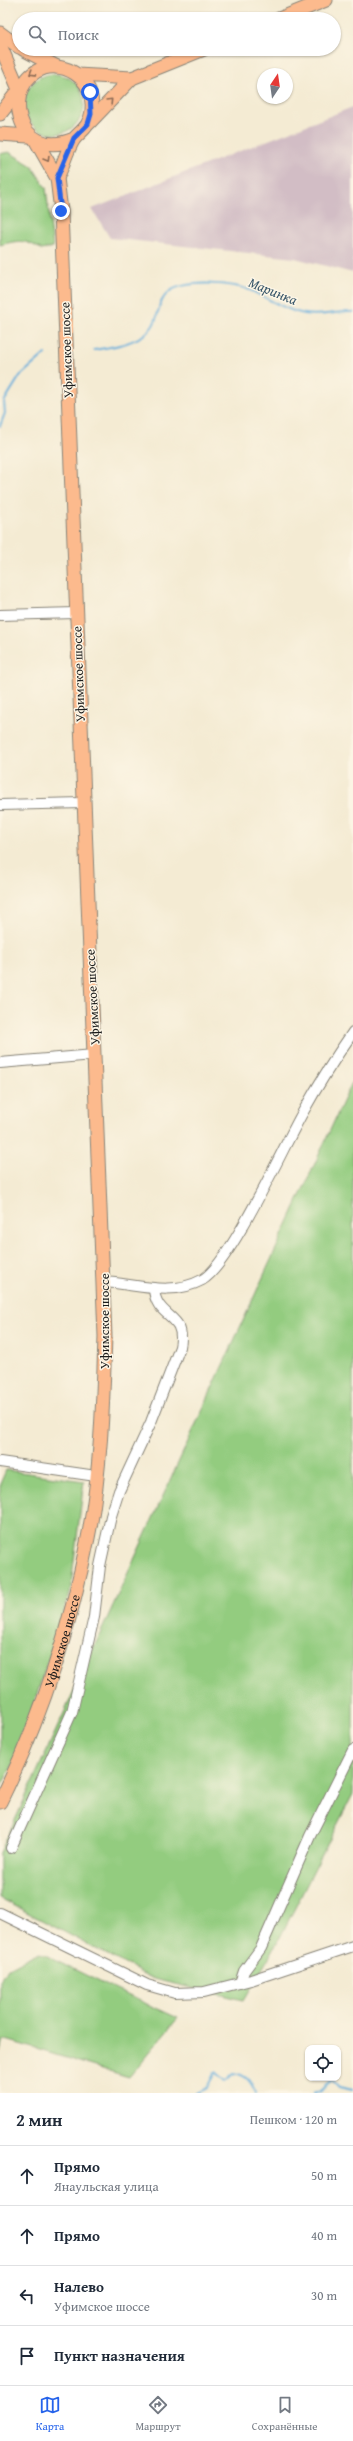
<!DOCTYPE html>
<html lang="ru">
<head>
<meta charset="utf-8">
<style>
  :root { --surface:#fff; --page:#f6f6f7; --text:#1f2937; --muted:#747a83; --line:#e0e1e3; --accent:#2563eb }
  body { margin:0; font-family:"Gentium Book Plus",serif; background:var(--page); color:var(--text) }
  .controls { position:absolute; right:12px; bottom:12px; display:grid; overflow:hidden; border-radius:8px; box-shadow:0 1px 3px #0004 }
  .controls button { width:36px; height:36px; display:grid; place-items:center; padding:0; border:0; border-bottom:1px solid var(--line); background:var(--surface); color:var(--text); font:20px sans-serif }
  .compass { position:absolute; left:257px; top:68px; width:36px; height:36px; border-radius:50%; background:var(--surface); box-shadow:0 1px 3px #0004; rotate:13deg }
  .stop { position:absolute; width:12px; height:12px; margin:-9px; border:3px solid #2563eb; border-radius:50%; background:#fff }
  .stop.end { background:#2563eb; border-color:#fff; box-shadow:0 1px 4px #0008 }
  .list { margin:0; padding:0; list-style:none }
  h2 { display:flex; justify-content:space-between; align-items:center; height:52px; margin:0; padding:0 16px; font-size:17px }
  h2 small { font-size:13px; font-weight:400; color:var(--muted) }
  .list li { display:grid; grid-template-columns:26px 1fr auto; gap:12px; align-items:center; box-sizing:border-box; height:60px; padding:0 16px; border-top:1px solid var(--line) }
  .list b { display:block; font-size:15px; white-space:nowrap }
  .list p { margin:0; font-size:13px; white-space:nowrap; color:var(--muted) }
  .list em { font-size:13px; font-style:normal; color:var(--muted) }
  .icon { flex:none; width:22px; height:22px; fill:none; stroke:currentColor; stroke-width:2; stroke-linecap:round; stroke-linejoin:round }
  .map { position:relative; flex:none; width:353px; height:2093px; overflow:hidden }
  .search { position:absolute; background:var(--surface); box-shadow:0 1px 3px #0004; left:12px; right:12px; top:12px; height:44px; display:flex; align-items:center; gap:10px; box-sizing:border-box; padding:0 14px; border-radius:22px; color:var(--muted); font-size:15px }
  .sheet { height:292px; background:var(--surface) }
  nav { display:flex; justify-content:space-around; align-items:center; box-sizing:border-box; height:56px; border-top:1px solid var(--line); background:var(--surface); font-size:11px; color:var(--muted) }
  nav a { display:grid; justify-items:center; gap:2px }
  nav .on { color:var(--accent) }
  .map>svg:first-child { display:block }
</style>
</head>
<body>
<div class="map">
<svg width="353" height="2093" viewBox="0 0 353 2093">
  <rect width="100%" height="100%" fill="#fcf5e5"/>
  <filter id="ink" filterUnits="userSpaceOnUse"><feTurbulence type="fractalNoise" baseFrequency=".025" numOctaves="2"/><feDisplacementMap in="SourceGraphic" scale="8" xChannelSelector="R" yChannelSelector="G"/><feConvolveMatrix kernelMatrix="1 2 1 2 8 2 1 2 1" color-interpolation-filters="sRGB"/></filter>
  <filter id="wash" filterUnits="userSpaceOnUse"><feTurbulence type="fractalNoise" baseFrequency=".012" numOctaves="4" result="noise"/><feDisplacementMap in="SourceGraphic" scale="16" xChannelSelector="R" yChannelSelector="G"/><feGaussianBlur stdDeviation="0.9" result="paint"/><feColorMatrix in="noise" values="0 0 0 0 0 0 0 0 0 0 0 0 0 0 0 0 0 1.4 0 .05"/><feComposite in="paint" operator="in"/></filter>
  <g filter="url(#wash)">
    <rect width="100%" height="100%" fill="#f4ebd3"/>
    <!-- industrial -->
    <polygon fill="#d2bdc5" points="353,107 353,273 295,258 110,238 92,209"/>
    <!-- green -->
    <g fill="#93cc7f" stroke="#58744e">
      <circle cx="54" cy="104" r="30"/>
      <path d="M9 152 32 166 46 188 53 247 42 250C25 239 19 240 0 245V154Z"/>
      <polygon points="353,1080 353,1794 275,1947 244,2000 153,1979 0,1898 0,1853"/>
      <polygon points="6,1470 84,1481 70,1593 15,1761 0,1788 0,1484"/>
      <polygon points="39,1952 116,1990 178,2018 129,2077 3,2039 0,2052 0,1981 8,1968"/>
    </g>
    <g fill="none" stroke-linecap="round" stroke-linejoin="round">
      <!-- stream -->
      <g stroke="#63aedc" stroke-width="2">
        <path d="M94 350C111 347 141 343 152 327 160 316 157 301 169 292 186 279 234 283 252 291 269 299 287 311 305 314 321 317 336 311 353 312"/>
        <polyline points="0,426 5,413 4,402 10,392 20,376 45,354"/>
        <path d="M197 2093 207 2088 215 2072 225 2081 234 2073C247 2075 251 2082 256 2093"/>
        <polyline points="313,2093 321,2090 332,2080 339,2087 353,2090"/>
      </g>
    </g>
  </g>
  <g filter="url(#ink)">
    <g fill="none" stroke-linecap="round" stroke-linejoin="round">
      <defs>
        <g id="minor">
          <polyline points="0,615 76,613"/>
          <polyline points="0,805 83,803"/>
          <polyline points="0,1063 94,1055"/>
          <path d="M104 1282C137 1284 171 1297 202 1280 230 1265 284 1145 303 1112 318 1085 335 1058 353 1032"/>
          <polyline points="0,1462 96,1476"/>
          <path d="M11 1848 72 1712 94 1617 100 1566 111 1516 119 1491 151 1422 180 1347C187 1312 156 1320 154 1289"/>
          <polyline points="0,1913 147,1985 175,1993 204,1992 251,1980 353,1946"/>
          <polyline points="240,1983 244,1971 261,1948 310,1836 353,1750"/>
        </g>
        <g id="major">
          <polyline points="279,19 326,0"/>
          <polyline points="0,33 19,47"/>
          <polyline points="0,45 18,87"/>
          <polyline points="23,49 57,67"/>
          <polyline points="77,75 132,78"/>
          <polyline points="0,114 15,95"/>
          <polyline points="89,123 132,78 204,49"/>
          <polyline points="0,134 28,136"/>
          <path d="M57 178C63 166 67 149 74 139 78 134 83 131 87 125 97 109 92 85 76 74 67 68 55 65 44 68 0 82 15 164 74 139"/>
          <path id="s1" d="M0 1802C41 1719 70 1628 88 1538 101 1473 103 1402 105 1336L61 211 57 178 36 141"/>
        </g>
      </defs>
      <!-- minor casing -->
      <use href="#minor" stroke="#888478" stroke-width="12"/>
      <!-- major casing -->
      <use href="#major" stroke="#888478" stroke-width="15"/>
      <!-- minor -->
      <use href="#minor" stroke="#fff" stroke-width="10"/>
      <!-- major -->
      <use href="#major" stroke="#fcba8d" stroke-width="13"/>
    </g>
    <!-- one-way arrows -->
    <defs><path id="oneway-chevron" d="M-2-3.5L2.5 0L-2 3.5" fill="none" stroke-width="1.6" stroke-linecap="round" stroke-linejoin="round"/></defs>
    <g stroke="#8c6b54">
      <use href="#oneway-chevron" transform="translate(32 73) rotate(148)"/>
      <use href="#oneway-chevron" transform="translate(110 101) rotate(-46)"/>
      <use href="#oneway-chevron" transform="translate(47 159) rotate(59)"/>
    </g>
  </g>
  <g fill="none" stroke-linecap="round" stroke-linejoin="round" filter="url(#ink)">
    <!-- route -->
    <polyline stroke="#2563eb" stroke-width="5" points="61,211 57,178 74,138 88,124 91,114 90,92"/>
  </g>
  <g text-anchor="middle" stroke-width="3" stroke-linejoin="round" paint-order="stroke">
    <!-- street labels -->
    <g font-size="13" fill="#1c1c1c" stroke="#fcf5e5">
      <text transform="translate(66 350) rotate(-92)" y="5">Уфимское шоссе</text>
      <text transform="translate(78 674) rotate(-92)" y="5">Уфимское шоссе</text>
      <text transform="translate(92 997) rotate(-93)" y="5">Уфимское шоссе</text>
      <text transform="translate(104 1321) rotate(-90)" y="5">Уфимское шоссе</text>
      <text dy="5" stroke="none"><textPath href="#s1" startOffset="173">Уфимское шоссе</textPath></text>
    </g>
    <!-- water labels -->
    <g font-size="14" font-style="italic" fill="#385669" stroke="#fcf5e5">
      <text transform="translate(273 291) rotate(22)" y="5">Маринка</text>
    </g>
  </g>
</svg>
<div class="controls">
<button><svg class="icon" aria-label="locate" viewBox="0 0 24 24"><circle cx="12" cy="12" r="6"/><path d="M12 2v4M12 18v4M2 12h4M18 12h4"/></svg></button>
</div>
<svg class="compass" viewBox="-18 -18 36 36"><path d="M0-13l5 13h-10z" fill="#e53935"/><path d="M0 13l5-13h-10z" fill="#747a83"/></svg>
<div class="stop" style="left:90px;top:92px"></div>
<div class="stop end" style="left:61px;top:211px"></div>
<div class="search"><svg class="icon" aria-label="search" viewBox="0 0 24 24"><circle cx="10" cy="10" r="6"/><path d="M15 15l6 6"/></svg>Поиск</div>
</div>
<section class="sheet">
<h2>2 мин<small>Пешком · 120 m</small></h2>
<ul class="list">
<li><svg class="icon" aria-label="ahead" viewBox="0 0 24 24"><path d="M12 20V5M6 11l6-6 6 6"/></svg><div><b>Прямо</b><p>Янаульская улица</p></div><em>50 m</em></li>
<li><svg class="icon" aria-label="ahead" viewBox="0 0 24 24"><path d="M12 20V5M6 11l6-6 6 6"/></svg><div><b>Прямо</b></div><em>40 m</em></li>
<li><svg class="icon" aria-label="left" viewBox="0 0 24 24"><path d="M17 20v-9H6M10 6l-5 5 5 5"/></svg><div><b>Налево</b><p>Уфимское шоссе</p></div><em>30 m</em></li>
<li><svg class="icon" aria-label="arrive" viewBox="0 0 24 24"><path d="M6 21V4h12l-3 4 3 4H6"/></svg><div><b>Пункт назначения</b></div></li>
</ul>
</section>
<nav>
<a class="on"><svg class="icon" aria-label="map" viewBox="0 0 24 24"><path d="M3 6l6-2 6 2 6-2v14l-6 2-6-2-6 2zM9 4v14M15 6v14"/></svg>Карта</a>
<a><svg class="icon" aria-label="directions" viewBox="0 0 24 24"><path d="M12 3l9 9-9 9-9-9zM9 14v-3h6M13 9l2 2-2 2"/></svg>Маршрут</a>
<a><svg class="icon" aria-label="saved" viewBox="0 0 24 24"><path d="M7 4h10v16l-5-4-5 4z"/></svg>Сохранённые</a>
</nav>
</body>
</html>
